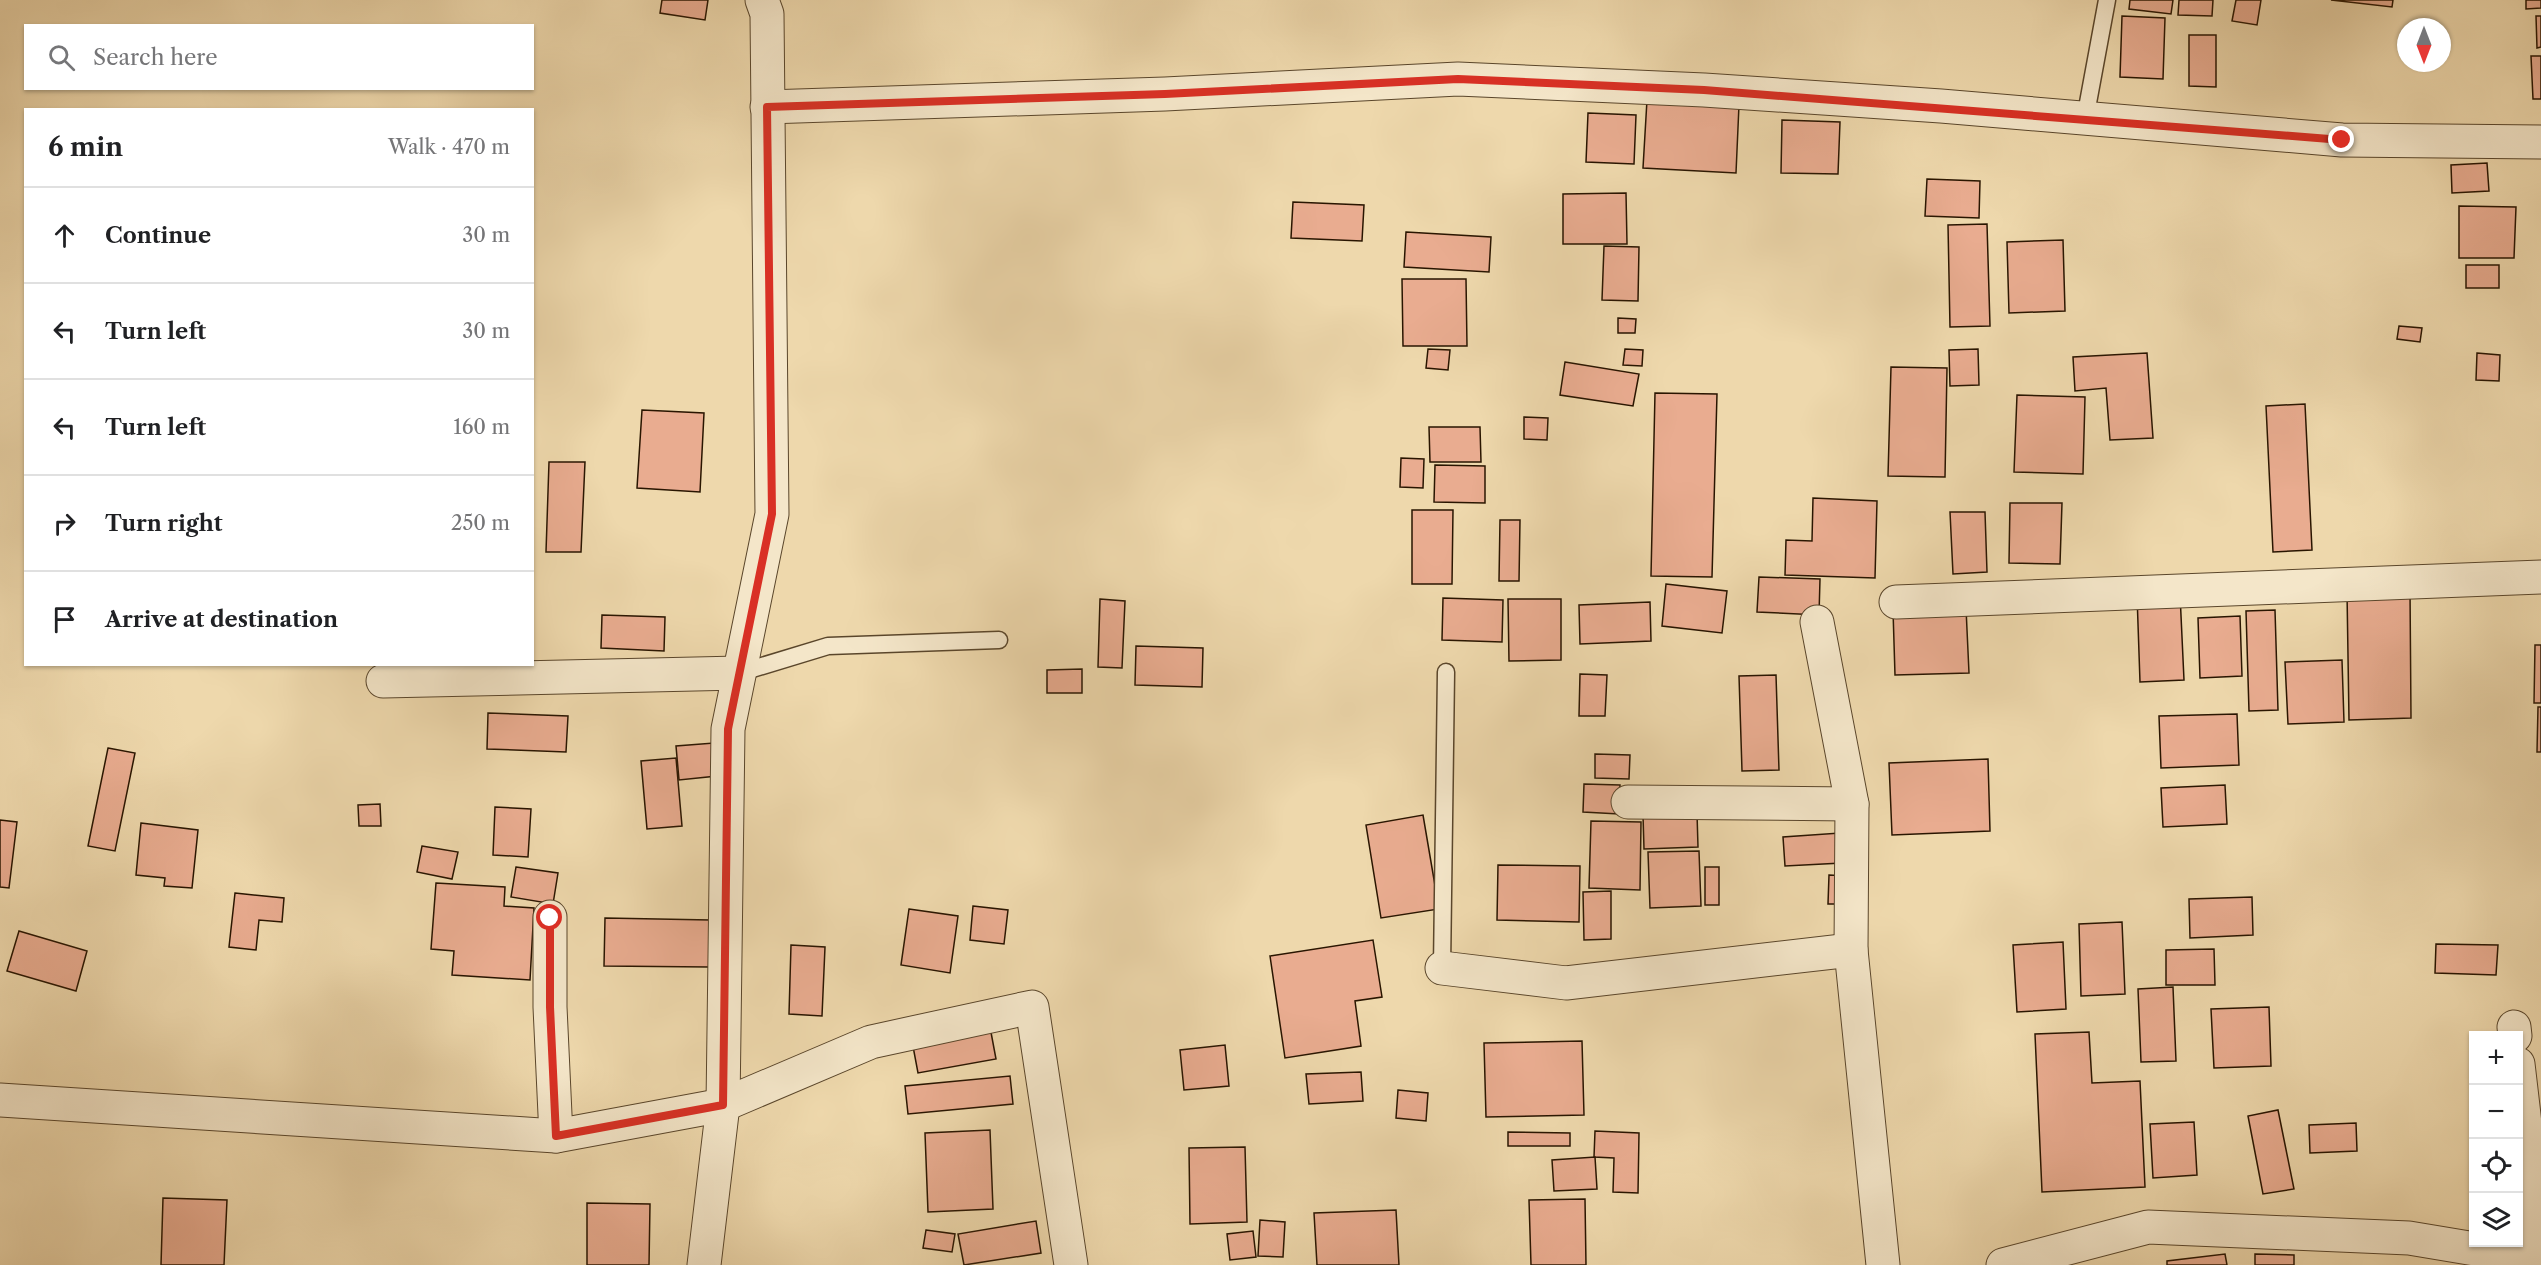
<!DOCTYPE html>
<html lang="en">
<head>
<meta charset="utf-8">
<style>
  :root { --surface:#fff; --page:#f2f2f2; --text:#202124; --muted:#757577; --line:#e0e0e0 }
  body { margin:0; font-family:"Libre Caslon Text",serif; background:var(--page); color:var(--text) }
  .controls { position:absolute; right:18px; bottom:18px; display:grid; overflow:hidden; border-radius:0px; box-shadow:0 2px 4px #0004 }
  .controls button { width:54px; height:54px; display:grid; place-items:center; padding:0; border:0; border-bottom:2px solid var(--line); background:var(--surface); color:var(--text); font:30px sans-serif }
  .compass { position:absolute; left:2397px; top:18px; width:54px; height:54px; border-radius:50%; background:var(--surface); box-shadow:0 2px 4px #0004; rotate:180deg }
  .stop { position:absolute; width:18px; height:18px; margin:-14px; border:4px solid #d93025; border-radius:50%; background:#fff }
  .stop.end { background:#d93025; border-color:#fff; box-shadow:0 2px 6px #0008 }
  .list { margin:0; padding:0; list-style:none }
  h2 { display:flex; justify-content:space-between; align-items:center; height:78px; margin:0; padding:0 24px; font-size:26px }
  h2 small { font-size:20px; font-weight:400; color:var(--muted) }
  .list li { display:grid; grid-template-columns:39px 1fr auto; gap:18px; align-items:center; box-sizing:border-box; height:96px; padding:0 24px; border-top:2px solid var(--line) }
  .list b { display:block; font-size:22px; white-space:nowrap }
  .list em { font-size:20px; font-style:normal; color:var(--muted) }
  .icon { flex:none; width:33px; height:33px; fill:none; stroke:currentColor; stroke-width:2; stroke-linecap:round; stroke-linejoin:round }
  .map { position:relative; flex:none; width:2541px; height:1265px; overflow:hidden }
  .search { position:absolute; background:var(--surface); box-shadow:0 2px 4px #0004; left:24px; top:24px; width:510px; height:66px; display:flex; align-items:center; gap:15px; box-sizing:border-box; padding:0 21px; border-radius:0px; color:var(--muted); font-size:22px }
  .panel { position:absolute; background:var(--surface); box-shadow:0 2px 4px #0004; left:24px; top:108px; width:510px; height:558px; border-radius:0px }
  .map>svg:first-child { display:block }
</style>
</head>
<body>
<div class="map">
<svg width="2541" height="1265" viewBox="0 0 2541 1265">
  <rect width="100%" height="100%" fill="#eed8ac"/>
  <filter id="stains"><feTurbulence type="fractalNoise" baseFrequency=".00333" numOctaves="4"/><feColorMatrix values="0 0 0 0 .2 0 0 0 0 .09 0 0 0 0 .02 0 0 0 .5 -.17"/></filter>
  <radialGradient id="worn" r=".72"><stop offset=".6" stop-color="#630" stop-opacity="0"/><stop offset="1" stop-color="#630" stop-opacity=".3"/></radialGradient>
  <!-- building -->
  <g fill="#e9ac90" stroke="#291500" stroke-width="1.5">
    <polygon points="662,0 708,0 705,20 660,13"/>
    <polygon points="2130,0 2173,0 2171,14 2129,9"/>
    <polygon points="2179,0 2213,0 2212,16 2178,15"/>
    <polygon points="2236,0 2261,0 2257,25 2232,21"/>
    <polygon points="2331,0 2393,0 2392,7"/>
    <polygon points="2526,0 2541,0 2541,8 2526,9"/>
    <polygon points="2122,16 2165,18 2163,79 2120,77"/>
    <polygon points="2536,16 2541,16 2541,47 2537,48"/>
    <polygon points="2189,35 2216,35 2216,87 2189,86"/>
    <polygon points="2531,56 2541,56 2541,99 2533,99"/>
    <polygon points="1647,100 1739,105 1736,173 1643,168"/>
    <polygon points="1588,113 1636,115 1634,164 1586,162"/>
    <polygon points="1782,120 1840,122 1838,174 1781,173"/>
    <polygon points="2487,163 2489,191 2452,193 2451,165"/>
    <polygon points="1927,179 1980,181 1979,218 1925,216"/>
    <polygon points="1626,193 1627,244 1563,244 1563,194"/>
    <polygon points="1293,202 1364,205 1362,241 1291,238"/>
    <polygon points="2459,206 2516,207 2514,258 2459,258"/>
    <polygon points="1987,224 1990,326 1950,327 1948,225"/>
    <polygon points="1406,232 1491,237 1489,272 1404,267"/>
    <polygon points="2063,240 2065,311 2009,313 2007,242"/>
    <polygon points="1604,246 1639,247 1638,301 1602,300"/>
    <rect x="2466" y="265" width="33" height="23"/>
    <polygon points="1402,279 1466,279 1467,346 1403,346"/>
    <polygon points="1618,318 1636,319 1635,333 1618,333"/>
    <polygon points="2399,326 2422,328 2420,342 2397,339"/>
    <polygon points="1428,349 1450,350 1448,370 1426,368"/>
    <polygon points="1625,349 1643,350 1642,366 1623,365"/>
    <polygon points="1978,349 1979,385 1950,386 1949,350"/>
    <polygon points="2147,353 2153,438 2110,440 2106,388 2075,391 2073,357"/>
    <polygon points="2477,353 2500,355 2499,381 2476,380"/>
    <polygon points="1565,362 1639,374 1633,406 1560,395"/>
    <polygon points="1891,367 1947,368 1945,477 1888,476"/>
    <polygon points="1655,393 1717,394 1712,577 1651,576"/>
    <polygon points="2017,395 2085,397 2083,474 2014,472"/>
    <polygon points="2305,404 2312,550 2273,552 2266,406"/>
    <polygon points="642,410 704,413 700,492 637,488"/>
    <polygon points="1524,417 1548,418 1547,440 1524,439"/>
    <polygon points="1429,427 1480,427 1481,462 1430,462"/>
    <polygon points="1401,458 1424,459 1423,488 1400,487"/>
    <polygon points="549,462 585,462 581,552 546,552"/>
    <polygon points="1435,465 1485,466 1485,503 1434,502"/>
    <polygon points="1813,498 1877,501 1875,578 1785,575 1786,540 1812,541"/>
    <polygon points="2010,503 2062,503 2060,564 2009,563"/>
    <polygon points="1412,510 1453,510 1452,584 1412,584"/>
    <polygon points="1950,512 1985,512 1987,572 1953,574"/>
    <polygon points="1500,520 1520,520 1519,581 1499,581"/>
    <polygon points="1759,577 1820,579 1819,615 1757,612"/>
    <polygon points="1666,584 1727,591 1722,633 1662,626"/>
    <polygon points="2410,591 2411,718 2349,720 2347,592"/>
    <polygon points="2180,594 2184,680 2140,682 2137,595"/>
    <polygon points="1443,598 1503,600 1502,642 1442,640"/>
    <polygon points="1100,599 1125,601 1122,668 1098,667"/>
    <polygon points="1508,599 1561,599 1561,660 1509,661"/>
    <polygon points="1650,602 1651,641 1580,644 1579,605"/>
    <polygon points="1966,608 1969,673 1895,675 1893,610"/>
    <polygon points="2275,610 2278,710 2249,711 2246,611"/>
    <polygon points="602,615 665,617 664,651 601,648"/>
    <polygon points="2240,616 2242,676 2200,678 2198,618"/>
    <polygon points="2535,645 2541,645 2541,703 2534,703"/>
    <polygon points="1136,646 1203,648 1202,687 1135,685"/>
    <polygon points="2342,660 2344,722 2288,724 2285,662"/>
    <polygon points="1082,669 1082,693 1047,693 1047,670"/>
    <polygon points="1580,674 1607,675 1605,716 1579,716"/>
    <polygon points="1776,675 1779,770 1742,771 1739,676"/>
    <polygon points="2538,707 2541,707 2541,752 2537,752"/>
    <polygon points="488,713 568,716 566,752 487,749"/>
    <polygon points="2237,714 2239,765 2161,768 2159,716"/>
    <polygon points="714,743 717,776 679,780 676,746"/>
    <polygon points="108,748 135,753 115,851 88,846"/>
    <polygon points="1595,754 1630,755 1629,779 1595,778"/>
    <polygon points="676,758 682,826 647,829 641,761"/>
    <polygon points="1988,759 1990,831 1892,835 1889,763"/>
    <polygon points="1584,784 1620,785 1619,814 1583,812"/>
    <polygon points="2225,785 2227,824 2163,827 2161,788"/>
    <polygon points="380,804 381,826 359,826 358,805"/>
    <polygon points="495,807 531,809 528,857 493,855"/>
    <polygon points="1697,813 1698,847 1644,849 1643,815"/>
    <polygon points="1423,815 1439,909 1381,918 1366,825"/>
    <polygon points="0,820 17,822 9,888 0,887"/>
    <polygon points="1591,821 1641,822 1640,890 1589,888"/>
    <polygon points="141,823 198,830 192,888 164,886 165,878 136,875"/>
    <polygon points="1840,833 1842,863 1785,866 1783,837"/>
    <polygon points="422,846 458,852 452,879 417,872"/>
    <polygon points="1699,851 1701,906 1650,908 1648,852"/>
    <polygon points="1498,865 1580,866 1579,922 1497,920"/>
    <polygon points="516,867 558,873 553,904 511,897"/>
    <rect x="1705" y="867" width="14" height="38"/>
    <polygon points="1829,875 1846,876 1845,904 1828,904"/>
    <polygon points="436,883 505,887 504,906 534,908 530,980 452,975 454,951 431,949"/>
    <polygon points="1611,891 1611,939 1584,940 1583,892"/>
    <polygon points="235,893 284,898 282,922 259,920 256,950 229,947"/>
    <polygon points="2252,897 2253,935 2190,938 2189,899"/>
    <polygon points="973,906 1008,910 1004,944 970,940"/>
    <polygon points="909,909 958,916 950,973 901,965"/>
    <polygon points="605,918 710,920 709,967 604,966"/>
    <polygon points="2122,922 2125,994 2081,996 2079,924"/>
    <polygon points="19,931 87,951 76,991 7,971"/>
    <polygon points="1373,940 1382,997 1355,1001 1361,1046 1285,1058 1270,956"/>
    <polygon points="2063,942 2066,1009 2017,1012 2013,945"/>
    <polygon points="2436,944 2498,945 2496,975 2435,973"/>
    <polygon points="791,945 825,947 822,1016 789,1014"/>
    <polygon points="2214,949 2215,985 2166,985 2166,950"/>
    <polygon points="2173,987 2176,1061 2141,1062 2138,989"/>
    <polygon points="2269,1007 2271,1066 2214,1068 2211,1009"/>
    <polygon points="990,1027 996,1059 918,1073 912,1041"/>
    <polygon points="2089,1032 2092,1083 2140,1081 2145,1187 2042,1192 2035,1034"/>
    <polygon points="1582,1041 1584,1115 1486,1117 1484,1043"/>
    <polygon points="1225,1045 1229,1086 1184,1090 1180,1050"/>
    <polygon points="1361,1072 1363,1101 1309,1104 1306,1074"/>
    <polygon points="1010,1076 1013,1104 908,1114 905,1086"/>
    <polygon points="1398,1090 1428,1093 1426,1121 1396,1118"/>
    <polygon points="2278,1110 2294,1189 2263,1194 2248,1116"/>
    <polygon points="2194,1122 2197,1175 2153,1178 2150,1124"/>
    <polygon points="2356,1123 2357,1151 2310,1153 2309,1125"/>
    <polygon points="990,1130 993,1209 928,1212 925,1133"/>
    <polygon points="1595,1131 1639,1133 1638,1193 1613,1192 1614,1158 1594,1157"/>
    <polygon points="1508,1132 1570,1133 1570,1146 1508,1146"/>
    <polygon points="1245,1147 1247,1222 1190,1224 1189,1148"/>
    <polygon points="1595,1157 1597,1189 1554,1191 1552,1160"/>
    <polygon points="163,1198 227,1200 224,1265 161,1265"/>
    <polygon points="1585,1199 1586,1265 1531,1265 1529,1200"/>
    <polygon points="587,1203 650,1204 649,1265 587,1265"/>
    <polygon points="1396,1210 1399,1265 1317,1265 1314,1213"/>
    <polygon points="1260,1220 1285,1222 1283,1257 1258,1256"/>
    <polygon points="1036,1221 1041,1253 964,1265 958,1234"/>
    <polygon points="926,1230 955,1234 952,1252 923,1248"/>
    <polygon points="1253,1231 1256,1257 1230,1260 1227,1234"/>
    <polygon points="2225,1254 2227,1265 2167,1265 2167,1261"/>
    <polygon points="2255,1254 2294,1255 2294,1265 2255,1265"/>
  </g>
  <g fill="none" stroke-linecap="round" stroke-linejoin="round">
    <defs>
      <g id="service">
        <polyline points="2085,119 2107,0"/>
        <polyline points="739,673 828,646 999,640"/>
        <polyline points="1442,968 1446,672"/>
      </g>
      <g id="minor">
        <polyline points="767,107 1165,94 1458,79 1704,90 1941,106 2342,140 2541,142"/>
        <polyline points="1896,602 2541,577"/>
        <polyline points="1817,622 1852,804 1851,950 1883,1265"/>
        <polyline points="383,681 739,673"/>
        <polyline points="1628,802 1852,804"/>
        <polyline points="550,917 550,1007 556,1136"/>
        <polyline points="1442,968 1566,983 1851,950"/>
        <polyline points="2514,1027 2515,1036"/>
        <polyline points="2518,1064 2541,1260"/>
        <polyline points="0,1100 556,1136 723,1105 871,1042 1032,1007 1071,1265"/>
        <polyline points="704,1265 723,1105 728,729 772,514 767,14 762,0"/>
        <polyline points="2003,1265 2148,1227 2409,1238 2541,1260"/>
      </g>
    </defs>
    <!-- service casing -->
    <use href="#service" stroke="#5a462b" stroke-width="19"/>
    <!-- minor casing -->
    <use href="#minor" stroke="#5a462b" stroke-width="35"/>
    <!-- service -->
    <use href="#service" stroke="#f4e6c9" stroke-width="16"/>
    <!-- minor -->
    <use href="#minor" stroke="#f4e6c9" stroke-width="33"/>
  </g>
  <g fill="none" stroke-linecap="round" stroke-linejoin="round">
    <!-- route -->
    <polyline stroke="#d93025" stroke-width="8" points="550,918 550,1007 556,1136 723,1105 728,729 772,514 767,107 1165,94 1458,79 1704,90 2342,140"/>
  </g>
  <rect width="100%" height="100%" filter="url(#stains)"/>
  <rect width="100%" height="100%" fill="url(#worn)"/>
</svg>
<div class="controls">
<button>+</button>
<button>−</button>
<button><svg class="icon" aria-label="locate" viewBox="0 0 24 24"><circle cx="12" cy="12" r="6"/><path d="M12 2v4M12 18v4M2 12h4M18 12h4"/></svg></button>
<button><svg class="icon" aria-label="layers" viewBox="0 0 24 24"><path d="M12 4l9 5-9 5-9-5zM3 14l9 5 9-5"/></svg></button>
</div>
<svg class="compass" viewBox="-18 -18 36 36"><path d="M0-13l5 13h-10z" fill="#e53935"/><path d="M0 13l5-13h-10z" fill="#757577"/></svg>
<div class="stop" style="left:550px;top:918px"></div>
<div class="stop end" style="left:2342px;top:140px"></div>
<div class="search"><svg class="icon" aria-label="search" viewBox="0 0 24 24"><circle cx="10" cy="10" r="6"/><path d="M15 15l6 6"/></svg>Search here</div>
<section class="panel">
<h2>6 min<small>Walk · 470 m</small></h2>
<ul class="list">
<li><svg class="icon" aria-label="ahead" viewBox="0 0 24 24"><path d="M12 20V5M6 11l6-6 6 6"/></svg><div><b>Continue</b></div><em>30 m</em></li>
<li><svg class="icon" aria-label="left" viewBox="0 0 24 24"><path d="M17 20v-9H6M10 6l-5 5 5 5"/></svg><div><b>Turn left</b></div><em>30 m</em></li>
<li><svg class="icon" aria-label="left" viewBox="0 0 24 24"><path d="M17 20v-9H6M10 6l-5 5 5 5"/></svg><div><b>Turn left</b></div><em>160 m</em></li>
<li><svg class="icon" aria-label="right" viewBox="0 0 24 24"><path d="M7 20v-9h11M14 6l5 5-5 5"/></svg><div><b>Turn right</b></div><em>250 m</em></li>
<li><svg class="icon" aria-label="arrive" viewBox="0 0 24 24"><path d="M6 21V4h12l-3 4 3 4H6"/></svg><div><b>Arrive at destination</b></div></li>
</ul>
</section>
</div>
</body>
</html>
